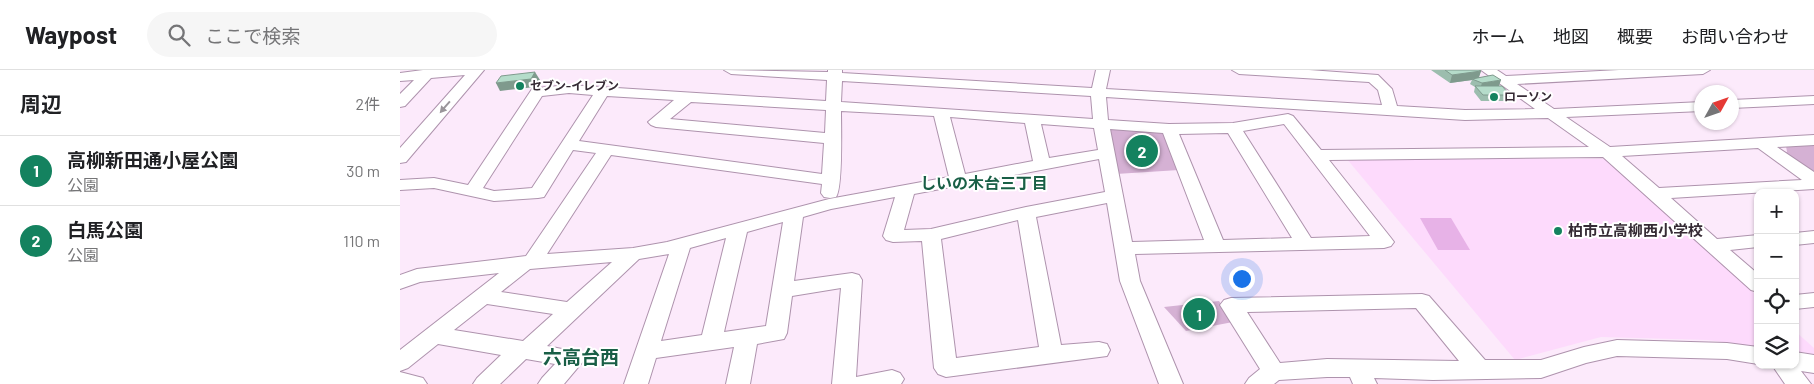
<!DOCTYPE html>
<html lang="ja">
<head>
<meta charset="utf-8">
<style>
  :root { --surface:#fff; --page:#f6f6f6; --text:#202124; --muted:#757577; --line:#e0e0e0; --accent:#14825f }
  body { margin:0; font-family:Barlow,"Noto Sans JP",sans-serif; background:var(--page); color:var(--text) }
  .controls { position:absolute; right:15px; bottom:15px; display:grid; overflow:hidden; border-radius:10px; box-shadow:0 1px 4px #0004 }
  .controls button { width:45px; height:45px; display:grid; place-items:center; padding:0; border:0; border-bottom:1px solid var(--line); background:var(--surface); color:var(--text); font:25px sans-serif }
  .compass { position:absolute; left:1294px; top:15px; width:45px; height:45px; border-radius:50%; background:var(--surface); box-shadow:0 1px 4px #0004; rotate:50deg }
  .you { position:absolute; left:841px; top:208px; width:18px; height:18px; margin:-12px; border:4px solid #fff; border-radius:50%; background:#1a73e8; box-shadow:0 0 0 8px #1a73e833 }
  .badge { display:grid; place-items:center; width:32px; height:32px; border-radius:50%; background:var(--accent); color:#fff; font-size:16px; font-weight:700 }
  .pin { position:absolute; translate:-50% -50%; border:2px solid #fff; box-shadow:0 1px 5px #0006 }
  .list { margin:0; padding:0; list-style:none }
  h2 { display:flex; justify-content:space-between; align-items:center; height:65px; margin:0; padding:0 20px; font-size:21px }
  h2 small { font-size:16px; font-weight:400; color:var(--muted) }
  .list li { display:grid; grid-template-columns:32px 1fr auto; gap:15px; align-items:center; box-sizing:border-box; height:70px; padding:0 20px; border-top:1px solid var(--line) }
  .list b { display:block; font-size:19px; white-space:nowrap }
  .list p { margin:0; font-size:16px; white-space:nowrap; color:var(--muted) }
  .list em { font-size:16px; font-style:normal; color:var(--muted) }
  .icon { flex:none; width:28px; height:28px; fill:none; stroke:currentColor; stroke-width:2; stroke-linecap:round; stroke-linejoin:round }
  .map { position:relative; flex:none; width:1414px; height:314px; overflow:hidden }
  header { display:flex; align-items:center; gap:30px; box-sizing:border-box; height:70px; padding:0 25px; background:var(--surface); border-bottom:1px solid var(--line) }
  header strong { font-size:24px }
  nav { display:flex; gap:28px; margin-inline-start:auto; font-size:18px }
  .search { width:350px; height:45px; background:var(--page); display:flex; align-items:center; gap:12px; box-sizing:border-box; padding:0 18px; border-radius:28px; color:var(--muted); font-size:19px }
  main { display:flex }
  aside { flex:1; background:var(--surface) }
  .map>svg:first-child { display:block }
</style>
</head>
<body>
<header>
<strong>Waypost</strong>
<div class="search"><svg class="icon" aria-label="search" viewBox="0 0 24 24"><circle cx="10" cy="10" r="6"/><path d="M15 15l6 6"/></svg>ここで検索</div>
<nav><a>ホーム</a><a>地図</a><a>概要</a><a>お問い合わせ</a></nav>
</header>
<main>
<aside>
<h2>周辺<small>2件</small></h2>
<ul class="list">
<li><span class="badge">1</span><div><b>高柳新田通小屋公園</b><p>公園</p></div><em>30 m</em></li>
<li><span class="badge">2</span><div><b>白馬公園</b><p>公園</p></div><em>110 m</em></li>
</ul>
</aside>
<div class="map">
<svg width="1414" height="314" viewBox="0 0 1414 314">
  <rect width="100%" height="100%" fill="#fceafb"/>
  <!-- built -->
  <g fill="#fddafc">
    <polygon points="946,88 1206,89 1358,227 1358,277 1308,270 1201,267 1115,290"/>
    <polygon points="1395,261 1414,278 1414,284 1395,281"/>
  </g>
  <!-- green -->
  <g fill="#d5b1d4">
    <polygon points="711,58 765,63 779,100 716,104 707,60"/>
    <polygon points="1414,74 1414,105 1379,81 1387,82 1386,76"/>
    <polygon points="819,231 833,252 786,261 764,237"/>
  </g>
  <!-- water -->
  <polygon fill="#e7b2e7" points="1020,148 1051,148 1070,180 1038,180"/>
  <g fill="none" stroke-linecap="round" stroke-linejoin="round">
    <defs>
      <g id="minor">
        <polygon points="23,0 84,0 6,92 0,93 0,78 65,5 31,8 5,36 0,37 0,24 14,10 0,11 0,3"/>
        <path d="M324 0 428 2V0H442V3L692 18 696 0H710L706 19 982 35 978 20 969 12 839 4 832 0H909L978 5 992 19 997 36 1065 40 1135 39 1081 0H1097L1106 6 1219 0H1310L1303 4 1117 14 1154 39 1302 32V41L1166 47 1210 77 1414 65V75L1377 77 1414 102V119L1271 128 1317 169 1358 165V177L1330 180 1358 204V222L1351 220 1203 87 929 90 991 168 994 172 991 176 984 178 735 184 740 211 783 314H759L720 211 707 133 636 147 661 275 699 272 707 274 710 280 707 286 546 307 538 304 534 298 522 171 493 172 486 170 483 166 495 127 431 139 403 147 394 211 452 203 459 205 462 210 456 307 492 300 500 303 504 309 501 314H432L441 218 392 226 387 263 384 269 357 274 350 314H326L334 277 256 288 248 314H224L269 184 239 189 147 276 182 283 185 289 164 314H138L142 308 155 294 126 289 100 314H73L77 308 101 285 38 274 8 298 0 301V280L99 203 20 212 0 219V205L17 199 126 186 196 83 173 80 144 127 138 128 94 131 34 118 0 120V110L34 108 68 115 132 19 137 18 169 15 426 31 427 10 331 4ZM442 11 691 26 693 49 441 32ZM169 23 193 25 132 118 94 121 83 118 142 26ZM207 26 274 30 248 52 251 55 256 57 424 73 422 104 179 71ZM706 27 1065 50 1148 48 1189 77 921 80 893 46 888 44 833 53 769 54 708 50ZM291 32 426 40 425 63 270 49ZM441 41 534 46 549 107 429 129 267 172 233 178 147 184 211 85 422 114 421 123 424 127 430 128 436 127C443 118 441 56 441 41ZM550 47 625 53 633 91 565 104ZM641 54 694 58 698 80 649 88ZM884 54 970 166 911 168 843 61ZM710 59 763 63 804 170 732 172ZM828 63 892 168 823 170 779 64ZM1358 78 1402 110 1259 118 1222 86ZM699 89 705 122 626 137 531 159 504 160 514 124ZM618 150 639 277 556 288 541 169ZM383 152 366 256 324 262 347 162ZM326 168 302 265 261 271 290 178ZM212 192 167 232 101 222 130 199ZM87 234 153 244 123 271 54 260Z"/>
        <polygon points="1414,26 1414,34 1332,38 1332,30"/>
        <polygon points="1414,161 1414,173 1395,175 1395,163"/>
        <polygon points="1414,223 1414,237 1395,239 1395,225"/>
        <path d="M1022 224 1029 226 1085 290H1141L1184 277 1217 270 1327 273 1358 277V294L1327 289 1217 286 1186 293 1141 308 1033 310 974 308 977 314H953L950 307H927L879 310 874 314H845L849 308 860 299 820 235 824 230 831 228ZM1016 238 1059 291 927 289 880 293 847 242Z"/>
        <polygon points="1395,282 1414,285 1414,303 1401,301 1411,314 1385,314 1372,295 1395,295"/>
        <polygon points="0,302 23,308 27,314 0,314"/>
      </g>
    </defs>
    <!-- minor casing -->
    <use href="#minor" stroke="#ae93ad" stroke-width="2"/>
    <!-- minor -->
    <use href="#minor" fill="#fff" fill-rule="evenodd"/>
  </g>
  <!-- wall -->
  <polygon fill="#9cbdae" points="1031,0 1079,0 1081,1 1079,7 1099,16 1110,25 1108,31 1081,31 1074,22 1075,17 1070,14 1072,10 1050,13"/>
  <!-- shaded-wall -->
  <g fill="#7f9a8d">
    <polygon points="1081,1 1078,10 1072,9 1072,10 1050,13 1052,5"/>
    <polygon points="135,2 140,10 135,17 100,21 96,13"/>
    <polygon points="1101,10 1099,16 1080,19 1082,13"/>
  </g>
  <!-- building -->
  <g fill="#b5dcca" stroke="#7f9a8d">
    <polygon points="1045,0 1079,0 1081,1 1052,5"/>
    <polygon points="135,2 131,9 96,13 101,6"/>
    <polygon points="1093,5 1101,10 1082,13 1072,9"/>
    <polygon points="1075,16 1102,16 1110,25 1083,25"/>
  </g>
  <!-- one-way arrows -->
  <defs><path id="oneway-solid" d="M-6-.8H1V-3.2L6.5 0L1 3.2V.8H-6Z" transform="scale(1.25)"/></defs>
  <use fill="#9a959a" href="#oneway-solid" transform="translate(45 37) rotate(131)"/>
  <!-- markers -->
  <g fill="#14825f" stroke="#fff" stroke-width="2">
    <circle cx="120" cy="16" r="5"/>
    <circle cx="1094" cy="27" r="5"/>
    <circle cx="1158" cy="161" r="5"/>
  </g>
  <g text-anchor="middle" stroke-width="4" stroke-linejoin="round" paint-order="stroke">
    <!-- far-poi labels -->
    <g font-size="12" font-weight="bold" fill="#362b35" stroke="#fff" text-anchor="start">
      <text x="130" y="20">セブン-イレブン</text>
      <text x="1104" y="31">ローソン</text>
    </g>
    <!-- poi labels -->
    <g font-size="15" font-weight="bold" fill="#362b35" stroke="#fff" text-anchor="start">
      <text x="1168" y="166">柏市立高柳西小学校</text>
    </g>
    <!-- neighbourhood labels -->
    <g font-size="16" font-weight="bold" fill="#195f46" stroke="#fff">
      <text x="584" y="119">しいの木台三丁目</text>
    </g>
    <!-- near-neighbourhood labels -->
    <g font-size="19" font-weight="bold" fill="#195f46" stroke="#fff">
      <text x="181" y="294">六高台西</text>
    </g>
  </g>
</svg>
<div class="controls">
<button>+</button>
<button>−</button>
<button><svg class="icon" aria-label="locate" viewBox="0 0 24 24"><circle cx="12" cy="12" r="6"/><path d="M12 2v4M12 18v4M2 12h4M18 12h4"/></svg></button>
<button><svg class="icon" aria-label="layers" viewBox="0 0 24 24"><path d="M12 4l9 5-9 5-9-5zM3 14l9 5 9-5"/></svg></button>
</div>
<svg class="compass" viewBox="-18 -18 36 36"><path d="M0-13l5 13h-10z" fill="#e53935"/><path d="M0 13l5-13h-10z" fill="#757577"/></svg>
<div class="you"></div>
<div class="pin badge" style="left:799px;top:244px">1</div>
<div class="pin badge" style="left:742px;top:81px">2</div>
</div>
</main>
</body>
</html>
